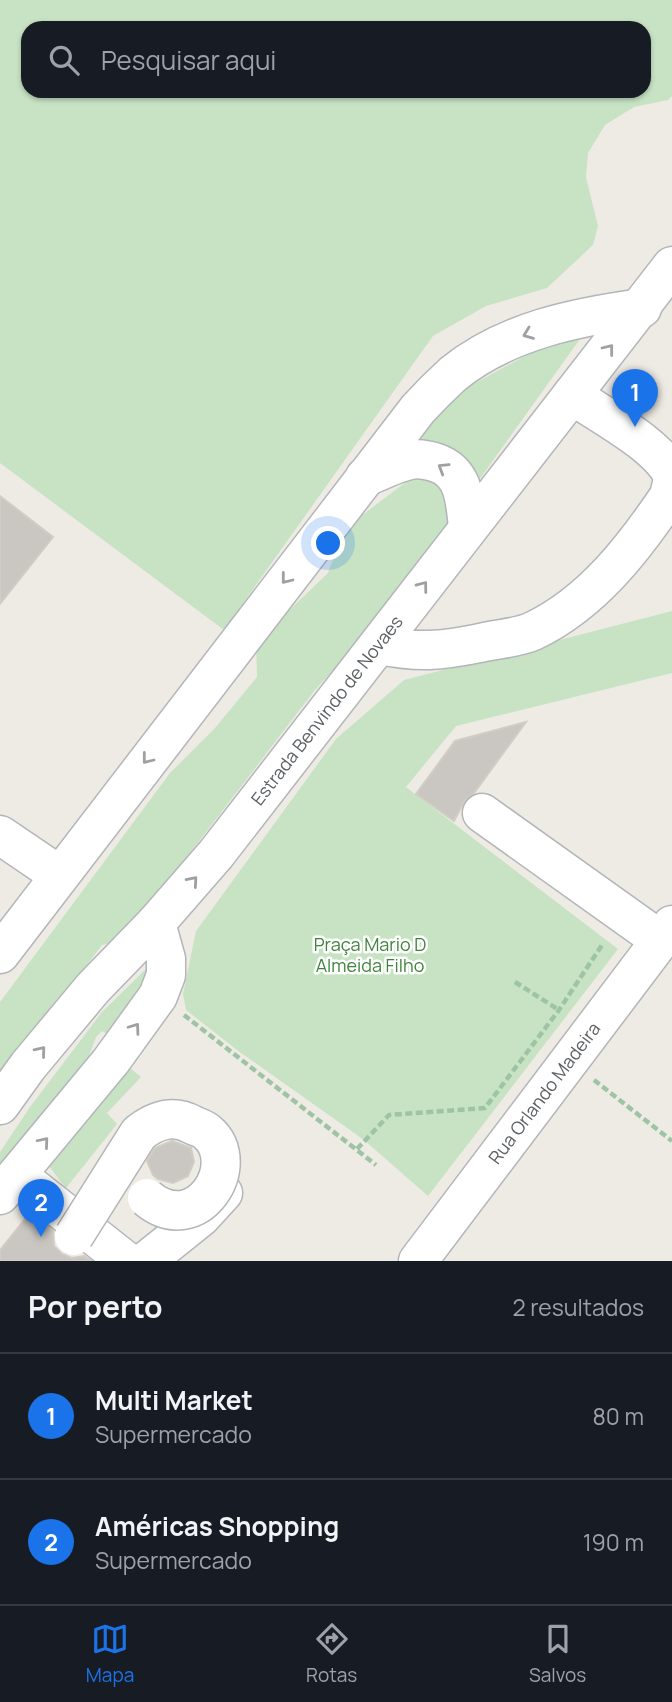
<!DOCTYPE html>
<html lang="pt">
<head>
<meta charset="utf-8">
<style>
  :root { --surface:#171b24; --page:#20242c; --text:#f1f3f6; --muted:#9ea1a6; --line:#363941; --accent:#1a73e8 }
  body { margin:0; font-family:Manrope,sans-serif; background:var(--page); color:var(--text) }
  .you { position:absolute; left:329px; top:544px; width:24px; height:24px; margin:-18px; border:5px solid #fff; border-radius:50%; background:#1a73e8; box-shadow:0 0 0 10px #1a73e833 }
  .badge { display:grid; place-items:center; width:46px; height:46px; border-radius:50%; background:var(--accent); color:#fff; font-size:23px; font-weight:700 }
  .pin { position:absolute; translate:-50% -58px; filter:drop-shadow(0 2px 4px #0008) }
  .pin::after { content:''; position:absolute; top:37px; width:24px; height:21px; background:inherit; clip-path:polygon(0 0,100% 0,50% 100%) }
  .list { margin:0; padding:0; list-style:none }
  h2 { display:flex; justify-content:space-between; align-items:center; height:91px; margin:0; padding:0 28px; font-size:30px }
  h2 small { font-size:23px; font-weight:400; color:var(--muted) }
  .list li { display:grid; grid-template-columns:46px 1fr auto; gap:21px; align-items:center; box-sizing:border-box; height:126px; padding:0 28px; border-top:2px solid var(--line) }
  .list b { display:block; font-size:26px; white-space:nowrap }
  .list p { margin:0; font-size:23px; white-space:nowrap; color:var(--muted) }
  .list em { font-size:23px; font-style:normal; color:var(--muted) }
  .icon { flex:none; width:38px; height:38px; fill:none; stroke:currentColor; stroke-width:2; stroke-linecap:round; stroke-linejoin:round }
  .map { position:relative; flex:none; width:672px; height:1261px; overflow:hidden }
  .search { position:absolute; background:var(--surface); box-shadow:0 2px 5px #0004; left:21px; right:21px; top:21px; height:77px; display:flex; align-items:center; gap:18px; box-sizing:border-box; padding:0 24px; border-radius:21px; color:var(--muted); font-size:26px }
  .sheet { height:343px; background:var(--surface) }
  nav { display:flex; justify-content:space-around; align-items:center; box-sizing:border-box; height:98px; border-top:2px solid var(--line); background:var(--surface); font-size:19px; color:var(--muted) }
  nav a { display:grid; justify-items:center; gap:4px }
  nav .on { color:var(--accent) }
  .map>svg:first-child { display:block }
</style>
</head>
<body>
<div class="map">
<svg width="672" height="1261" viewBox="0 0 672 1261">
  <rect width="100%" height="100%" fill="#eeebe5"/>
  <!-- green -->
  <g fill="#c7e3c4" fill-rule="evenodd">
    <path d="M0 0H672V96L668 100 634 107 605 125 588 153 586 177 598 226 593 245 547 288 486 306 433 336 224 630 0 463ZM28 28H644V91H28Z"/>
    <path d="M580 339 479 480C471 452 444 442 417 441L459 392 532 352Z"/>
    <polygon points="410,479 431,479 444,490 449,529 419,577 315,690 150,905 119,941 102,945 0,1080 0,1002 170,773 215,728 257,677 256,642 328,573 339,543 361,516"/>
    <polygon points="672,611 672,673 456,726 406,787 618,949 428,1196 364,1140 237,1050 186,1010 183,994 196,931 336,739 404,680"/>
    <polygon points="150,965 156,970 107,1034 102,1031 96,1037 87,1061 0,1177 0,1152 30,1107 102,1012"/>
    <polygon points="119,1069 131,1069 141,1077 107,1113 117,1124 66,1188 48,1165"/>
  </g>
  <!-- building -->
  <g fill="#cac6c2" stroke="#d2cdc4" stroke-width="2">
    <polygon points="0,496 53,537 0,604"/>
    <polygon points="526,722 474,793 465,800 454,821 416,794 455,741"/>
    <polygon points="172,1141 191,1148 194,1162 188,1176 173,1183 158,1179 153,1175 147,1161 155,1148"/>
    <polygon points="30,1213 53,1231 54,1246 62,1254 72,1258 84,1256 91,1261 0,1261 0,1250"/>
  </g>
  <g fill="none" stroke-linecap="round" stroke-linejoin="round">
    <defs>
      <g id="minor">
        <path d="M572 395C601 415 657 444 672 474"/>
        <path d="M365 477C379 472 395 463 410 460 420 458 428 460 437 463 465 473 465 502 468 527"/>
        <path d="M379 645C418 653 441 651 480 643 497 639 518 638 533 631 592 603 634 548 669 496L672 483"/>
        <polyline points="482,813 660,940"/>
        <polyline points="0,835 59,875"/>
        <path d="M0 954 418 409C429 397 441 385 453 374 506 331 576 317 642 308"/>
        <path id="s1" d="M0 1105 28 1066 93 988 156 923 216 854 672 266"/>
        <polyline points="17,1175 126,1261"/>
        <polyline points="0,1195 111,1061 158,996 166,975 166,959 156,923"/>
        <polyline points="146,1261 201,1217 223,1193"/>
        <path id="s2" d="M418 1261 672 925"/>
      </g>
    </defs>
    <!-- minor casing -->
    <use href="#minor" stroke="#b3b6b9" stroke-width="41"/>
    <!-- path -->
    <g stroke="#9ec4a5" stroke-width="4.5" stroke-dasharray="7 3.5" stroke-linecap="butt">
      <polyline points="515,982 559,1010"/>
      <polyline points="184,1015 376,1165"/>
      <polyline points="594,1080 672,1141"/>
      <polyline points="357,1149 389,1115 485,1108 559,1010 602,945"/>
    </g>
    <!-- minor -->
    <use href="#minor" stroke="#fff" stroke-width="38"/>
    <defs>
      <path id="minor-bridge" d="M74 1236 139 1133C156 1120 173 1114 193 1125 197 1127 204 1129 207 1132 245 1164 197 1240 147 1198"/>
    </defs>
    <!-- minor-bridge casing -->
    <use href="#minor-bridge" stroke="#b3b6b9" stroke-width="41" stroke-linecap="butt"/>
    <!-- minor-bridge -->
    <use href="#minor-bridge" stroke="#fff" stroke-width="38"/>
  </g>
  <!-- one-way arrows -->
  <defs><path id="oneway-chevron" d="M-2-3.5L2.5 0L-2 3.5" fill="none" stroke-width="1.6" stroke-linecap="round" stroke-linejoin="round" transform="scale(1.75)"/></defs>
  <g stroke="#9ea0a2">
    <use href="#oneway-chevron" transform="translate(528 334) rotate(159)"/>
    <use href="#oneway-chevron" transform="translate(609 349) rotate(-52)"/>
    <use href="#oneway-chevron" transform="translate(443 468) rotate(-148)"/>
    <use href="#oneway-chevron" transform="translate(286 579) rotate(128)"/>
    <use href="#oneway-chevron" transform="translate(423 586) rotate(-53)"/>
    <use href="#oneway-chevron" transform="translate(147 759) rotate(128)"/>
    <use href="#oneway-chevron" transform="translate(193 881) rotate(-49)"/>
    <use href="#oneway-chevron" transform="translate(135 1028) rotate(-54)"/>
    <use href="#oneway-chevron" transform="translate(41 1051) rotate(-51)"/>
    <use href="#oneway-chevron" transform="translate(44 1142) rotate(-50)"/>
  </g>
  <g text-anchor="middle" stroke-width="5" stroke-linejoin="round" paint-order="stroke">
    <!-- street labels -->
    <g font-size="18" fill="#5d6164" stroke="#fff">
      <text dy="6" stroke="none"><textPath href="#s1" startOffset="513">Estrada Benvindo de Novaes</textPath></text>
      <text dy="6" stroke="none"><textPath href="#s2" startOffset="210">Rua Orlando Madeira</textPath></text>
    </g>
    <!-- park labels -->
    <g font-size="18" fill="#40833d" stroke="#fff">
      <text x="370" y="951">Praça Mario D<tspan x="370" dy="21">Almeida Filho</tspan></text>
    </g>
  </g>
</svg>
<div class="you"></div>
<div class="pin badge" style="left:635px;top:427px">1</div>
<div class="pin badge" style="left:41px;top:1237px">2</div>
<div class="search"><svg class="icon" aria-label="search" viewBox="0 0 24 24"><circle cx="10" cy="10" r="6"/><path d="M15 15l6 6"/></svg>Pesquisar aqui</div>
</div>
<section class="sheet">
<h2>Por perto<small>2 resultados</small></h2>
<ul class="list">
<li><span class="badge">1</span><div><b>Multi Market</b><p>Supermercado</p></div><em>80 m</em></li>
<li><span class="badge">2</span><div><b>Américas Shopping</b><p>Supermercado</p></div><em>190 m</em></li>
</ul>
</section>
<nav>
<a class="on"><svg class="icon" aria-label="map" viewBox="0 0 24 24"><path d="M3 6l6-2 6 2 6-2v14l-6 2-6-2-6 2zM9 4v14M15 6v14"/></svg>Mapa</a>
<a><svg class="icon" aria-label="directions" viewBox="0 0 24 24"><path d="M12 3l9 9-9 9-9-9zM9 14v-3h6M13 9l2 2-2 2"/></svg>Rotas</a>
<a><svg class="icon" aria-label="saved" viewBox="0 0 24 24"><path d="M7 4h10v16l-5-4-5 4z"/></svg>Salvos</a>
</nav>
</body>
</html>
